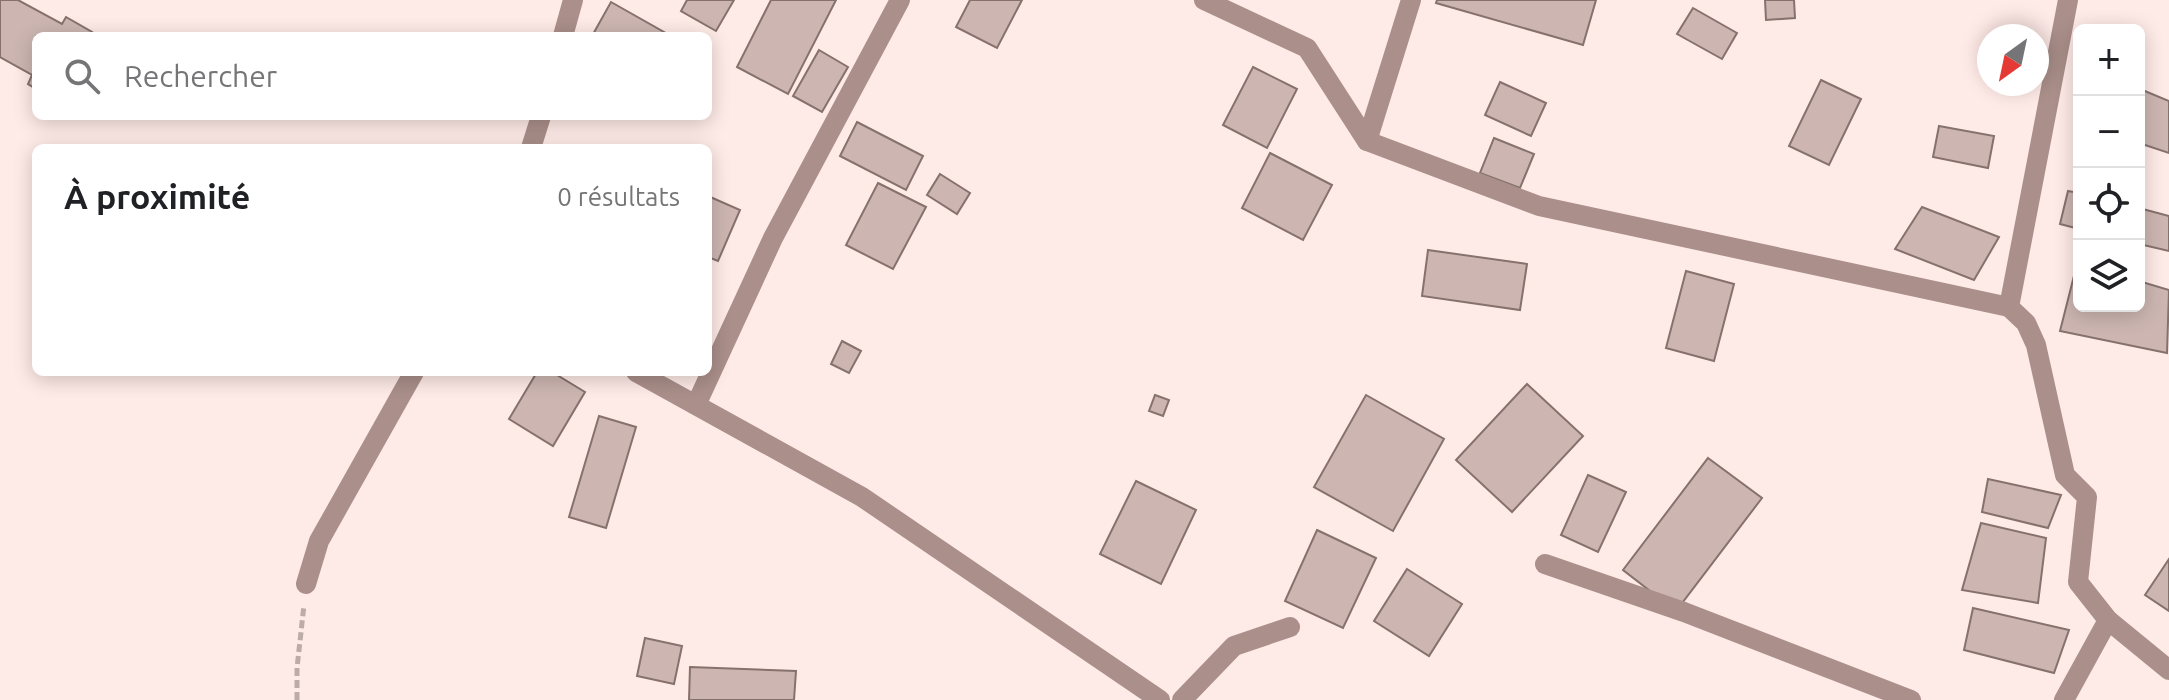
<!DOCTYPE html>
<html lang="fr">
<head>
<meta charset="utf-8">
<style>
  :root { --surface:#fff; --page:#f2f2f2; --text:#202124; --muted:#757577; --line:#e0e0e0 }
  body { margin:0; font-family:Ubuntu,sans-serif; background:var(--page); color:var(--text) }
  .controls { position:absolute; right:24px; top:24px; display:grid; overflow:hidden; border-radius:12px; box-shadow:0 4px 20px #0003 }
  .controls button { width:72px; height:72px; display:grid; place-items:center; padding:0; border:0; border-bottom:2px solid var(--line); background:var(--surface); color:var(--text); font:40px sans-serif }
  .compass { position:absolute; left:1977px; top:24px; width:72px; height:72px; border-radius:50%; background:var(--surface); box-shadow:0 4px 20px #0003; rotate:213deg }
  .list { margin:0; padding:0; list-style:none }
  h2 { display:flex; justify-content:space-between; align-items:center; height:104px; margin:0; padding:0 32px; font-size:34px }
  h2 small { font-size:26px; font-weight:400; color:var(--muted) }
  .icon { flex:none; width:44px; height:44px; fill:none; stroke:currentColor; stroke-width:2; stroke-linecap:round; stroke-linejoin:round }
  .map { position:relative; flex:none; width:2169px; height:700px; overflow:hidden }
  .search { position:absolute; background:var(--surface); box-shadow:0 4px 20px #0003; left:32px; top:32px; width:680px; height:88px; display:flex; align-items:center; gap:20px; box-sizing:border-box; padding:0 28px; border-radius:12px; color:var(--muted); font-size:30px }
  .panel { position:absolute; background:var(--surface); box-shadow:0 4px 20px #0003; left:32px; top:144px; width:680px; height:232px; border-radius:12px }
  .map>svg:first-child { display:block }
</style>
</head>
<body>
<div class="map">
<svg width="2169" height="700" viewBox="0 0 2169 700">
  <rect width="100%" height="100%" fill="#feeae7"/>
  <!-- building -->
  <g fill="#cdb6b2" stroke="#86716d" stroke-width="2">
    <polygon points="0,0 18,0 62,24 66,17 92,32 90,36 36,36 36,89 28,84 32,75 0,57"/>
    <polygon points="687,0 734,0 716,31 681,11"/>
    <polygon points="771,0 836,0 788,94 737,67"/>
    <polygon points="970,0 1022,0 997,48 956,27"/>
    <polygon points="1437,0 1596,0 1583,45 1436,3"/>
    <polygon points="1765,0 1794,0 1795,18 1766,20"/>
    <polygon points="611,2 671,36 592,36"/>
    <polygon points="1693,8 1737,33 1722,59 1677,34"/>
    <polygon points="819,50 848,67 822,112 793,96"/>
    <polygon points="1253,67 1297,89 1267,148 1223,125"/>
    <polygon points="1821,80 1861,99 1829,165 1789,146"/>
    <polygon points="1500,82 1546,103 1531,136 1485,115"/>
    <polygon points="2140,89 2169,101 2169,153 2139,143"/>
    <polygon points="857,122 923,156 906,190 840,156"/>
    <polygon points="1939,126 1994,136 1988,168 1933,157"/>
    <polygon points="1494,138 1534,154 1520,188 1480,173"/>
    <polygon points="1270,153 1332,185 1303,240 1242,208"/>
    <polygon points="940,174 970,193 957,214 927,195"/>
    <polygon points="878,183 926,207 893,269 846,245"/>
    <polygon points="2068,191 2079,193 2079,229 2060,224"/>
    <polygon points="708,196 740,210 718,261 708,257"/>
    <polygon points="1922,207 1999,237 1974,280 1895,249"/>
    <polygon points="2139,208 2169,216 2169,251 2139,244"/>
    <polygon points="1428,250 1527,264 1520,310 1422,296"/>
    <polygon points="2077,264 2079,306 2139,306 2139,281 2169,290 2167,353 2060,331"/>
    <polygon points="1686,271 1734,284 1714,361 1666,348"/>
    <polygon points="842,341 861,351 849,373 831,364"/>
    <polygon points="537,372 552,372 585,392 553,446 509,419"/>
    <polygon points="1527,384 1583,436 1512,512 1456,460"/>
    <polygon points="1155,395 1169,400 1163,416 1149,411"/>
    <polygon points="1366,395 1444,439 1393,531 1314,487"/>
    <polygon points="599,416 636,427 606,528 569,517"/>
    <polygon points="1708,458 1762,498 1676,611 1623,570"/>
    <polygon points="1588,475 1626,492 1598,552 1561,535"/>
    <polygon points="1988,479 2061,495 2048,528 1982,512"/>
    <polygon points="1136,481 1196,510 1161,584 1100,554"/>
    <polygon points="1981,523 2046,538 2038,603 1962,590"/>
    <polygon points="1317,530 1376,558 1343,628 1285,601"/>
    <polygon points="2169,559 2169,611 2145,595"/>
    <polygon points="1407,569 1462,604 1429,656 1374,621"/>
    <polygon points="1973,608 2069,630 2054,673 1964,650"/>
    <polygon points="645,638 682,646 674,684 637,676"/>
    <polygon points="690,667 796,671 794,700 689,700"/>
  </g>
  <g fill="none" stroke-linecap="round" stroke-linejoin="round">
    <!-- path -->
    <polyline stroke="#bcaba9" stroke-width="5" stroke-dasharray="8 4" stroke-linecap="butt" points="297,700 297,668 304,605"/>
    <!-- street -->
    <g stroke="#aa8f8a" stroke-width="20">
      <polyline points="1204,0 1307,48 1367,141 1539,206 2009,307 2068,0"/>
      <polyline points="563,36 573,0"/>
      <polyline points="1367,141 1411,0"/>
      <polyline points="531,148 541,116"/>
      <polyline points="2009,307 2026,323 2036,345 2065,475 2087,497 2078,582 2108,620 2169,670"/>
      <polyline points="636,372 862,497 1160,700"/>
      <polyline points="696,405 773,238 900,0"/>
      <polyline points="1545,564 1684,612 1911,700"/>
      <polyline points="306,584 319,541 414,372"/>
      <polyline points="1182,700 1234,646 1290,627"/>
      <polyline points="2064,700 2108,620"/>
    </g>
  </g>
</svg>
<div class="controls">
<button>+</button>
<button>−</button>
<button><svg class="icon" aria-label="locate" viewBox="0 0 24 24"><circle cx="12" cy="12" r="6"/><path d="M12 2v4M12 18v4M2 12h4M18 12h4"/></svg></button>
<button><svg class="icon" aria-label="layers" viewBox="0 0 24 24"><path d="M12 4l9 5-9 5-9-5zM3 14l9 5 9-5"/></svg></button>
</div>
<svg class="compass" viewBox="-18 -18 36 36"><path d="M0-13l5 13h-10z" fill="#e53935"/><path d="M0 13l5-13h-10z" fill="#757577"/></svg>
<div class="search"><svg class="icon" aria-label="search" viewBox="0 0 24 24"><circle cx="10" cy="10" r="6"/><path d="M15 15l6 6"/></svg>Rechercher</div>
<section class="panel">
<h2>À proximité<small>0 résultats</small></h2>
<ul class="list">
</ul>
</section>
</div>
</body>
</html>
